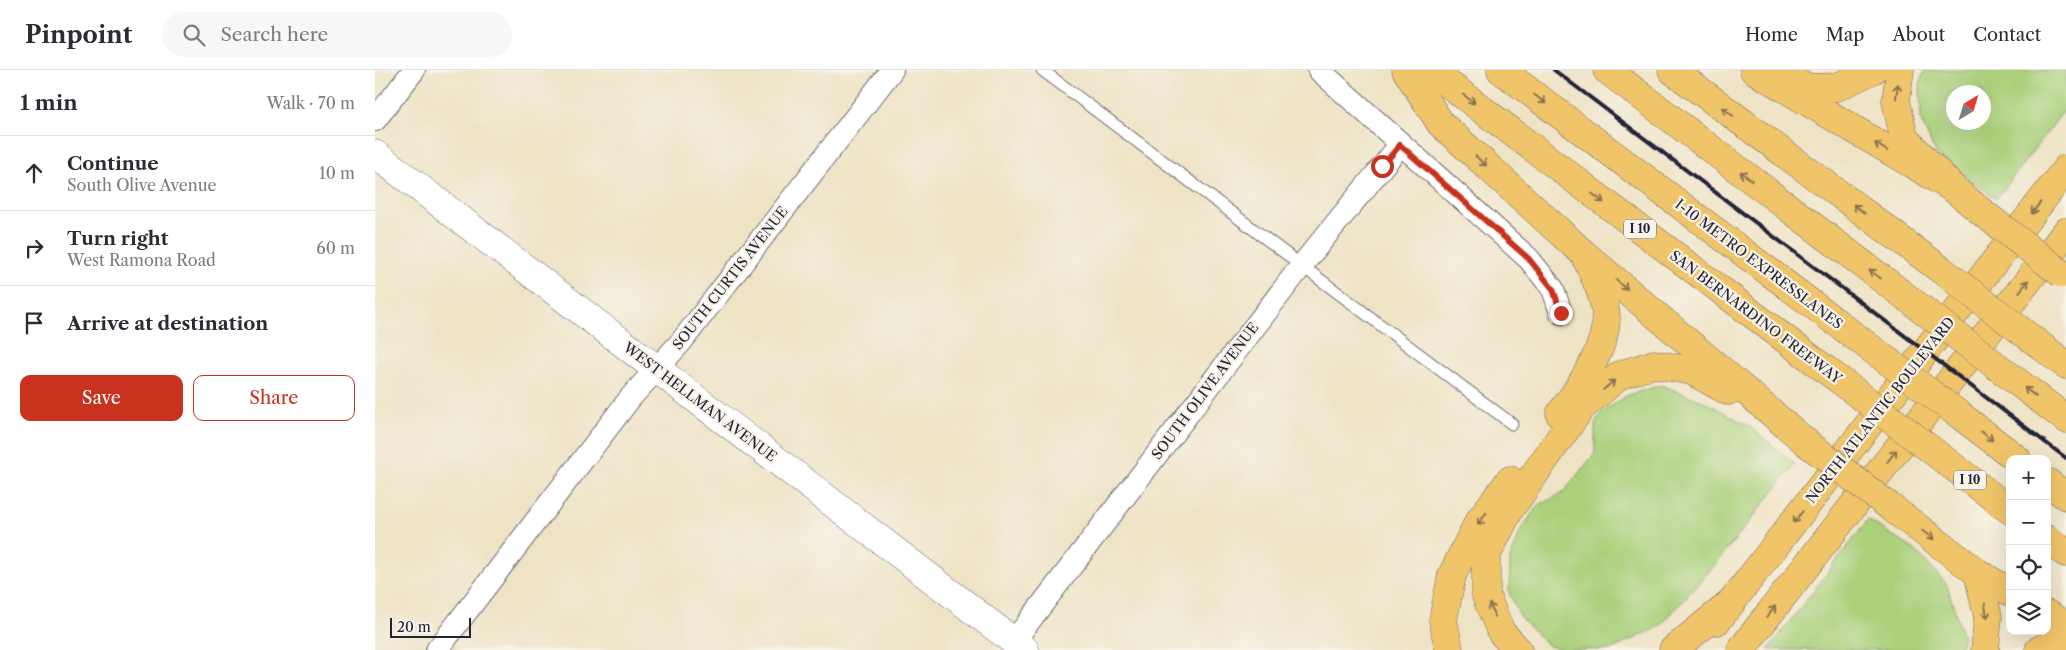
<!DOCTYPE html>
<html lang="en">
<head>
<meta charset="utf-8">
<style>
  :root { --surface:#fff; --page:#f7f7f7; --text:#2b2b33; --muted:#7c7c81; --line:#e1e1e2; --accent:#c8321e }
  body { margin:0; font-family:"Libre Caslon Text",serif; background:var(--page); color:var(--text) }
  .controls { position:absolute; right:15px; bottom:15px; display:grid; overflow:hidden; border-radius:10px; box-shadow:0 5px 20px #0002 }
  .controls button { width:45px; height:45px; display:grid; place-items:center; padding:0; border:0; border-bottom:1px solid var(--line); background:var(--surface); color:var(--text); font:25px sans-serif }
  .compass { position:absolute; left:1571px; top:15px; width:45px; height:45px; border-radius:50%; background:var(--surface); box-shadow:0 5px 20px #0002; rotate:38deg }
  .scale { position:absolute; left:15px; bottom:12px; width:81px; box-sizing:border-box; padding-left:5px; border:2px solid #22223b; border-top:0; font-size:14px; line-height:18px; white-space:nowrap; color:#22223b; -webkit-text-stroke:4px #f7f3e8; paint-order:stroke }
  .stop { position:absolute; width:15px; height:15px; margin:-11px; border:4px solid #c8321e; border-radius:50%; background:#fff }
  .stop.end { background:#c8321e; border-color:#fff; box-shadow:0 1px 5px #0008 }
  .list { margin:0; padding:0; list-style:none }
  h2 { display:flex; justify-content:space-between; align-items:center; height:65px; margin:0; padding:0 20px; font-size:21px }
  h2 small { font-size:16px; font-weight:400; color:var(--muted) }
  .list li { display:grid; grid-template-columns:32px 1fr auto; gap:15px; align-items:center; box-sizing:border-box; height:75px; padding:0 20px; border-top:1px solid var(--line) }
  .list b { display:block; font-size:19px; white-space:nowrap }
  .list p { margin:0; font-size:16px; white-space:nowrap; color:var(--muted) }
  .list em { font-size:16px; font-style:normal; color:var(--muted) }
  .actions { display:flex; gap:10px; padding:15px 20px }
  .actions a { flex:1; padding:11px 0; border:1px solid var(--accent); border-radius:10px; text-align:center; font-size:18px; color:var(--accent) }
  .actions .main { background:var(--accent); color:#fff }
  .icon { flex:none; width:28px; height:28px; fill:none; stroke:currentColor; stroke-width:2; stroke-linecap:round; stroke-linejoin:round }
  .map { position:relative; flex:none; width:1691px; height:580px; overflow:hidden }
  header { display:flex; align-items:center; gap:30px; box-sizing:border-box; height:70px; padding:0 25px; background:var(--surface); border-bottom:1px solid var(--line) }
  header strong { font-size:24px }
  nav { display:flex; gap:28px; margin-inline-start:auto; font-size:18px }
  .search { width:350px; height:45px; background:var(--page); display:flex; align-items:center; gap:12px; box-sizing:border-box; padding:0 18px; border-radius:28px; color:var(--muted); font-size:19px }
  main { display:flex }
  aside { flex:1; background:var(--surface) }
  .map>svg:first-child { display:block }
</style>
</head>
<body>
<header>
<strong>Pinpoint</strong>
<div class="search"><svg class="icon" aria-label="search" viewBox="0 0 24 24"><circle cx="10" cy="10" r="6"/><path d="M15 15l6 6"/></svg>Search here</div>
<nav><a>Home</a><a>Map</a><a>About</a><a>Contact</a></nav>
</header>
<main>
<aside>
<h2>1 min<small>Walk · 70 m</small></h2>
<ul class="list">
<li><svg class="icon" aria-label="ahead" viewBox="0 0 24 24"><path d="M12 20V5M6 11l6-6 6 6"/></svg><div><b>Continue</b><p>South Olive Avenue</p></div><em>10 m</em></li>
<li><svg class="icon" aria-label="right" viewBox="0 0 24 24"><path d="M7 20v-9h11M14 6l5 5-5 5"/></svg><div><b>Turn right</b><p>West Ramona Road</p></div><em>60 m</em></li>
<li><svg class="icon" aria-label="arrive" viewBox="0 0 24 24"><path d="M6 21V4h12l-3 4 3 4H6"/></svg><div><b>Arrive at destination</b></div></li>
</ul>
<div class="actions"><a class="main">Save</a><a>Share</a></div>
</aside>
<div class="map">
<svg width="1691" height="580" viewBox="0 0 1691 580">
  <rect width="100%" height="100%" fill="#f7f3e8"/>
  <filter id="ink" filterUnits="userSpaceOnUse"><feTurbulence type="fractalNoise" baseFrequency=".02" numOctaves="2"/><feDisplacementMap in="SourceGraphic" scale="10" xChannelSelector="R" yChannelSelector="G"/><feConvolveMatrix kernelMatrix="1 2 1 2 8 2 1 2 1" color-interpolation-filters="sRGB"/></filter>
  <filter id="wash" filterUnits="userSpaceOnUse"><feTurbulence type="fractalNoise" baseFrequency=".0096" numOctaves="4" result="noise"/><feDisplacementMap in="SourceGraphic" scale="20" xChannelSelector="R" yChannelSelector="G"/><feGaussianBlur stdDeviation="1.12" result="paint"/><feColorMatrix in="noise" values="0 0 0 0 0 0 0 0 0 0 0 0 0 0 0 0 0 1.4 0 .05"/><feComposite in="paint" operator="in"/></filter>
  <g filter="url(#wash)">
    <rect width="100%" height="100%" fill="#efe3c5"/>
    <!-- green -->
    <g fill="#aad07a" stroke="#66795a" fill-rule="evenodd">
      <path d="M1550 0H1691V38L1621 129 1561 84 1546 51 1545 13ZM1578 22H1608V52H1578Z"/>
      <polygon points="1286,315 1330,332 1374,356 1420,394 1339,496 1284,557 1235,580 1187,580 1172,575 1145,547 1134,523 1135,489 1146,460 1162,436 1188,423 1220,383 1220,354 1227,342 1253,325"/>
      <polygon points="1493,450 1540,480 1572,515 1588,567 1584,580 1393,580"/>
    </g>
  </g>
  <g filter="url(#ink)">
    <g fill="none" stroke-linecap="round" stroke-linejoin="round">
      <defs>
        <polyline id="service" points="667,0 1137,354"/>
        <g id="minor">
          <polyline points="944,0 1154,189 1178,219 1186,243"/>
          <polyline points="0,50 39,0"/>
          <polyline points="639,571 927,195 1025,75"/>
          <polyline points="62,580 256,327 306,272 517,0"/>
        </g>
        <polyline id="tertiary" points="0,84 650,580"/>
        <g id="primary">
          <polyline points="1342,551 1691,99"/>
          <polyline points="1366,580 1691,162"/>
        </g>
        <g id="motorway">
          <polyline points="1031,0 1066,54 1209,184 1432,373"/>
          <polyline points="1055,0 1475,318"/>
          <polyline points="1126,0 1502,283"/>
          <polyline points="1232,0 1539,233"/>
          <polyline points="1297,0 1565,199"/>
          <polyline points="1379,0 1579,119"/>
          <polyline points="1525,0 1521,31 1529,68 1579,119 1608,143"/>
          <polyline points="1412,10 1436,18 1462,17 1498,0"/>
          <polyline points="1645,260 1691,295"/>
          <polyline points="1619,294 1691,349"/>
          <polyline points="1582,343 1642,389"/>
          <path d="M1185 344C1203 320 1232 278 1231 247 1230 227 1219 206 1211 188"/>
          <polyline points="1555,379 1635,440"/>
          <polyline points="1672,412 1691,426"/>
          <polyline points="1514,436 1603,503 1635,522"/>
          <polyline points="1672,469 1691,483"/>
          <polyline points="1603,503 1613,547 1610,580"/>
          <polyline points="1672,544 1691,556"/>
          <polyline points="1074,580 1068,550 1077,505 1104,451 1135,410"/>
          <polyline points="1143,580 1126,562 1111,526 1111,486 1135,439 1206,338 1245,305 1279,294 1317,301 1353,321"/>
          <polyline points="1298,580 1357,532"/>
          <polyline points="1664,580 1672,576 1691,575"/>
        </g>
      </defs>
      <!-- service casing -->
      <use href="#service" stroke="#6a666b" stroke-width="13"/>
      <!-- minor casing -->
      <use href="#minor" stroke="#6a666b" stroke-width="24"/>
      <!-- tertiary casing -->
      <use href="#tertiary" stroke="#6a666b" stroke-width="29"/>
      <!-- primary casing -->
      <use href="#primary" stroke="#6a666b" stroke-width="29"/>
      <!-- motorway casing -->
      <use href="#motorway" stroke="#6a666b" stroke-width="29"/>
      <!-- service -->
      <use href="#service" stroke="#fff" stroke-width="11"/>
      <!-- minor -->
      <use href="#minor" stroke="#fff" stroke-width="22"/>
      <!-- tertiary -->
      <use href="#tertiary" stroke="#fff" stroke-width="28"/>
      <!-- primary -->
      <use href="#primary" stroke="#f0c469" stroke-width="28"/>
      <!-- motorway -->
      <use href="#motorway" stroke="#f0c469" stroke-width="28"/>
      <!-- rail -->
      <polyline stroke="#22223b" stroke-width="4" points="1179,0 1691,388"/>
      <defs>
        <g id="motorway-bridge">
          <polyline points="1608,143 1687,204"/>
          <polyline points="1565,199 1645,260"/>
          <polyline points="1539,233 1619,294"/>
          <polyline points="1502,283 1582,343"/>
          <polyline points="1475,318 1555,379"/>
          <polyline points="1432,373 1514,436"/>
        </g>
      </defs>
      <!-- motorway-bridge casing -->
      <use href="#motorway-bridge" stroke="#6a666b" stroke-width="29" stroke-linecap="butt"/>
      <!-- motorway-bridge -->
      <use href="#motorway-bridge" stroke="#f0c469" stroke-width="28"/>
    </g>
    <!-- one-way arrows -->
    <defs><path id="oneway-shaft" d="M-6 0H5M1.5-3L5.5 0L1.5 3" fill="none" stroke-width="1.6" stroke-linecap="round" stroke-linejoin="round" transform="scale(1.25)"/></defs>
    <g stroke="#897352">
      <use href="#oneway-shaft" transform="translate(1522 21) rotate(-82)"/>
      <use href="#oneway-shaft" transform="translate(1094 29) rotate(37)"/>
      <use href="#oneway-shaft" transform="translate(1165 29) rotate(37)"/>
      <use href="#oneway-shaft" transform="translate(1353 42) rotate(-143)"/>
      <use href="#oneway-shaft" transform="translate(1506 77) rotate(-148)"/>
      <use href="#oneway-shaft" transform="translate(1106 91) rotate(42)"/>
      <use href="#oneway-shaft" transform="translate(1371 106) rotate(-143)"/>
      <use href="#oneway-shaft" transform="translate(1223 128) rotate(37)"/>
      <use href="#oneway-shaft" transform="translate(1661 138) rotate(128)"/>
      <use href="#oneway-shaft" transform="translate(1484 139) rotate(-143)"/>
      <use href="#oneway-shaft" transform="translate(1500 204) rotate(-143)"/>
      <use href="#oneway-shaft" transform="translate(1247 215) rotate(40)"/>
      <use href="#oneway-shaft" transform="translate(1649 216) rotate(-52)"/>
      <use href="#oneway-shaft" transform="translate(1234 315) rotate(-40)"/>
      <use href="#oneway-shaft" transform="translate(1655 322) rotate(-142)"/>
      <use href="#oneway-shaft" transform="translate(1612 366) rotate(37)"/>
      <use href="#oneway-shaft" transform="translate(1517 386) rotate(-52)"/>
      <use href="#oneway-shaft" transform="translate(1423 447) rotate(128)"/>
      <use href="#oneway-shaft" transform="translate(1107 449) rotate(124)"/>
      <use href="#oneway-shaft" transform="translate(1553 465) rotate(37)"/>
      <use href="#oneway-shaft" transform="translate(1117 540) rotate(-113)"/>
      <use href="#oneway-shaft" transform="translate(1611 541) rotate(81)"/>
      <use href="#oneway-shaft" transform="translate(1396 542) rotate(-52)"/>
    </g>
  </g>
  <g fill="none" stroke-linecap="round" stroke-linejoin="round" filter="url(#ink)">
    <!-- route -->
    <polyline stroke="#c8321e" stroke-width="6" points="1007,96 1025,75 1154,189 1178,219 1186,243"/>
  </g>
  <g text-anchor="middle" stroke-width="4.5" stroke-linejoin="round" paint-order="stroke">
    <!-- shield labels -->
    <g fill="#f7f3e8" stroke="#62616f" stroke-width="1">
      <rect x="1249" y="149.5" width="32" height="19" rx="4"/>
      <rect x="1579" y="400.5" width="32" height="19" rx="4"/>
    </g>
    <g font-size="12" font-weight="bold" fill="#22223b">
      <text x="1265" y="163">I 10</text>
      <text x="1595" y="414">I 10</text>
    </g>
    <!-- street labels -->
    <g font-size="14" fill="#22223b" stroke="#f7f3e8">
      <text transform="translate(1384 194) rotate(37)" y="5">I-10 METRO EXPRESSLANES</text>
      <text transform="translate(355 208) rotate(-52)" y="5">SOUTH CURTIS AVENUE</text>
      <text transform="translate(1381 247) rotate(37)" y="5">SAN BERNARDINO FREEWAY</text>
      <text transform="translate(830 321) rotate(-53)" y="5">SOUTH OLIVE AVENUE</text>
      <text transform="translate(325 332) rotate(37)" y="5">WEST HELLMAN AVENUE</text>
      <text transform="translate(1505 340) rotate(-52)" y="5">NORTH ATLANTIC BOULEVARD</text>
    </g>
  </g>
</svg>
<div class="controls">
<button>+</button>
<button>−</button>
<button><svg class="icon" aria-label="locate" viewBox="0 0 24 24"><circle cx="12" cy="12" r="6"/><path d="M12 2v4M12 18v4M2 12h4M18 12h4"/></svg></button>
<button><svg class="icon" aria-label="layers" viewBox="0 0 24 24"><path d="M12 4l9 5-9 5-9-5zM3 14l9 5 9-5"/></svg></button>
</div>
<svg class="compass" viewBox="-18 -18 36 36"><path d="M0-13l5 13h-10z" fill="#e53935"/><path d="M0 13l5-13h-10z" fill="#7c7c81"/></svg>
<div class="scale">20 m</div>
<div class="stop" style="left:1007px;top:96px"></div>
<div class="stop end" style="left:1186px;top:243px"></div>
</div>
</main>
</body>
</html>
